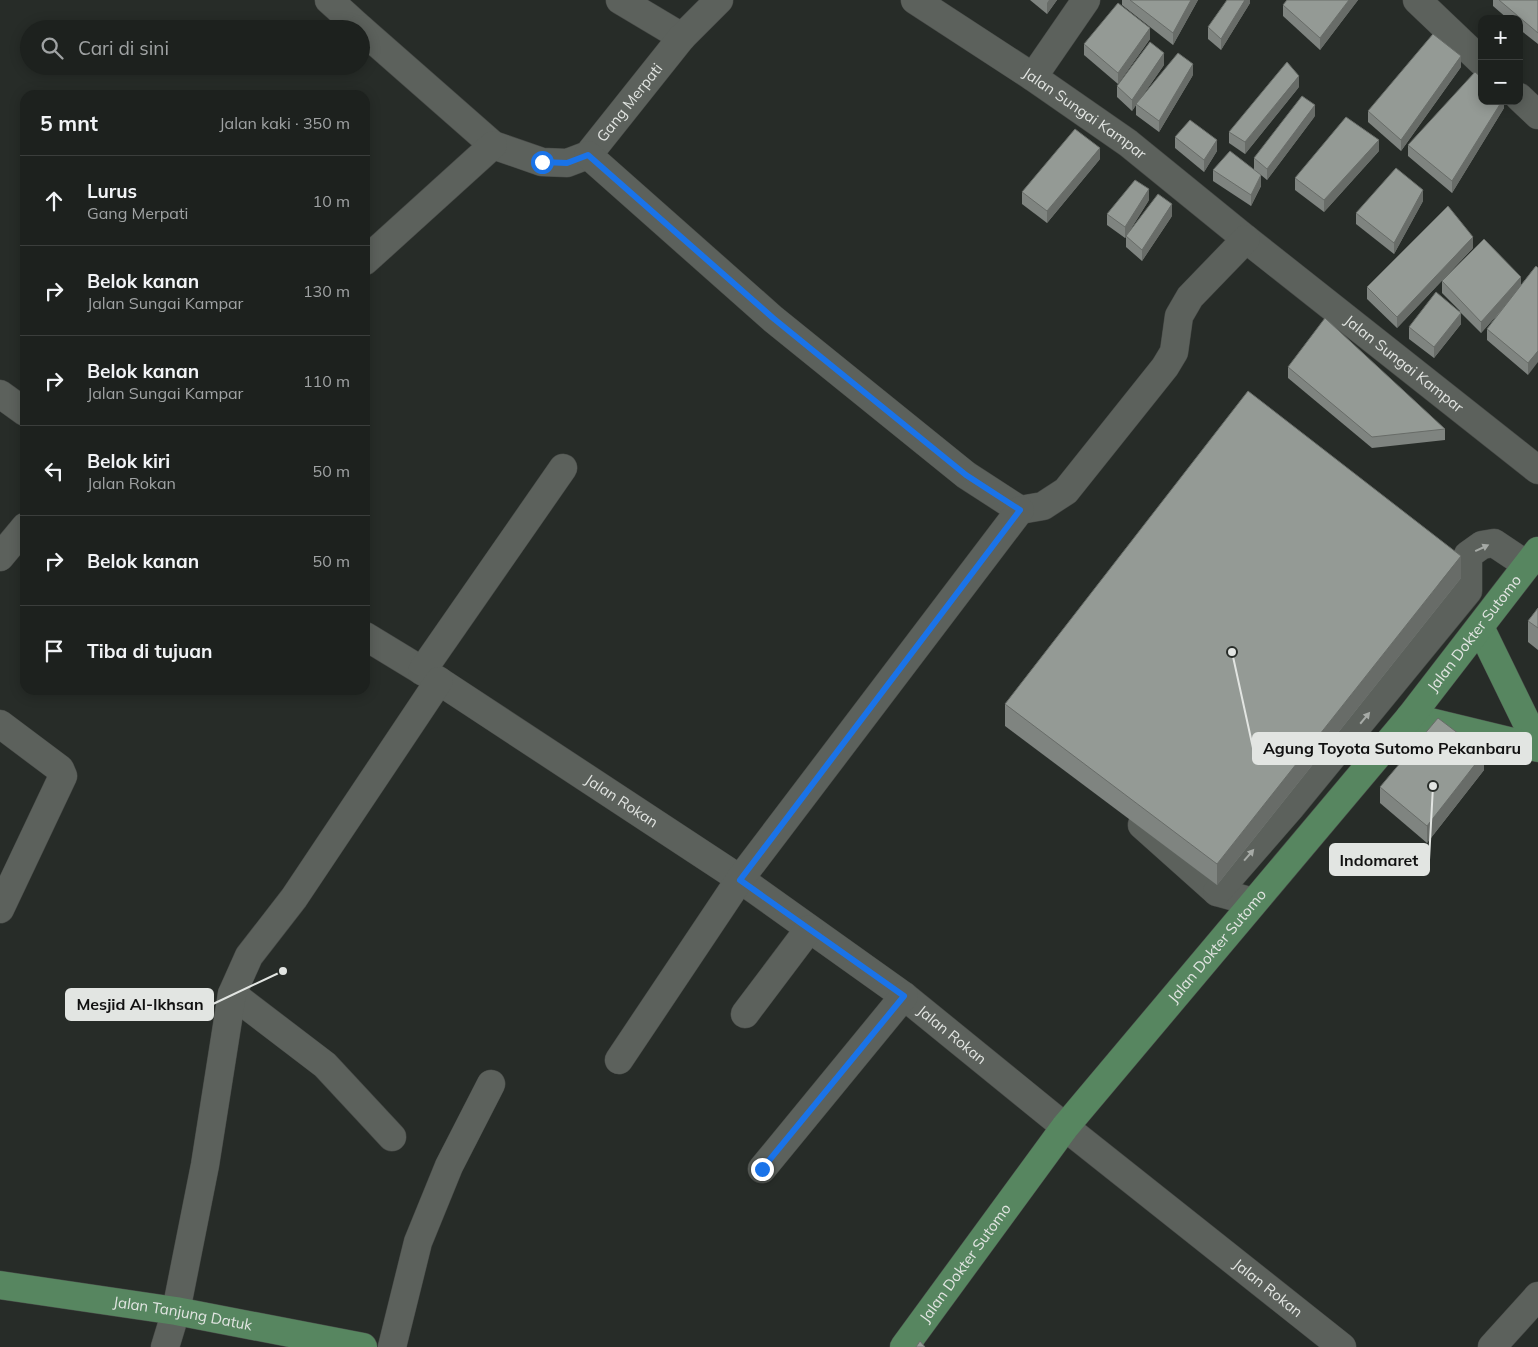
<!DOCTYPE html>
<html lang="id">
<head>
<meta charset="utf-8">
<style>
  :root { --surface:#1d211e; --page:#2a2e2b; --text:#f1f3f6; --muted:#a0a3a4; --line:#3b3e3c }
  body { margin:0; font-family:Mulish,sans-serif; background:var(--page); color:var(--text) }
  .controls { position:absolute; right:15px; top:15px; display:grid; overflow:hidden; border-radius:10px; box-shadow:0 2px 12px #0003 }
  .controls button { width:45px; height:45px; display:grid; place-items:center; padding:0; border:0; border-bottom:1px solid var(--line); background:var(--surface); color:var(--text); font:25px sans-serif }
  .stop { position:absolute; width:15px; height:15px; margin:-11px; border:4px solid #1a73e8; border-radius:50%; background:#fff }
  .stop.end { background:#1a73e8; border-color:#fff; box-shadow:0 1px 5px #0008 }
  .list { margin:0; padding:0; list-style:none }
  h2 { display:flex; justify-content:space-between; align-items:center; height:65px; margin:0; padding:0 20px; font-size:21px }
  h2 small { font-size:16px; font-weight:400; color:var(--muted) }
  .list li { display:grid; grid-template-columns:32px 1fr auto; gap:15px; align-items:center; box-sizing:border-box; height:90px; padding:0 20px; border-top:1px solid var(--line) }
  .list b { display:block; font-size:19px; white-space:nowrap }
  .list p { margin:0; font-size:16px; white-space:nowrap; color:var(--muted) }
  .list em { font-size:16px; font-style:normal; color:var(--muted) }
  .icon { flex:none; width:28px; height:28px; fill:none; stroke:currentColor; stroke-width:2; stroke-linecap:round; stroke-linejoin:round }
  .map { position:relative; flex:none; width:1538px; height:1347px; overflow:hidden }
  .search { position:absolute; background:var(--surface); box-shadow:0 2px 12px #0003; left:20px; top:20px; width:350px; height:55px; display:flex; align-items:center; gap:12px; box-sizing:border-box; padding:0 18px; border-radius:28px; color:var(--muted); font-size:19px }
  .panel { position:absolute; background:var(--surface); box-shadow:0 2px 12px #0003; left:20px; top:90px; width:350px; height:605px; border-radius:15px }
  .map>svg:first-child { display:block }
</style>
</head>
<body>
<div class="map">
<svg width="1538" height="1347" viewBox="0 0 1538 1347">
  <rect width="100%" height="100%" fill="#272c28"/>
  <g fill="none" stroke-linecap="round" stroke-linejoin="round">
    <defs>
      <g id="minor">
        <polyline points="329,0 361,29"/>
        <polyline points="620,0 682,37"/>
        <path id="s1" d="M915 0 1033 77 1128 143 1246 239 1538 470"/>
        <polyline points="1417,0 1482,62"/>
        <path id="s2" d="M361 29 493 145 542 162 567 163 588 155 682 37 719 0"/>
        <polyline points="1033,77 1086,0"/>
        <polyline points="1519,97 1538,115"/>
        <polyline points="588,155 773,319 966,475 1020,510 1043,506 1066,491 1165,367 1174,352 1179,316 1190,297 1246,239"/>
        <polyline points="365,261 493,145"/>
        <polyline points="0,394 25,412"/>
        <polyline points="0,557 25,527"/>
        <path id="s3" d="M365 636 439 681 740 879 904 996 1065 1127 1342 1347"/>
        <polyline points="422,671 563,468"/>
        <polyline points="0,724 60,769 63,776 0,909"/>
        <polyline points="1142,825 1217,892 1253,902"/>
        <polyline points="1217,892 1291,807 1468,591 1468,555 1482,545 1494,543 1527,565"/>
        <polyline points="232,994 325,1065 392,1137"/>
        <polyline points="745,1014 809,929"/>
        <polyline points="619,1060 740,879 1020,510"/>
        <polyline points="762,1169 904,996"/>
        <polyline points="165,1347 176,1311 205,1165 232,994 249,956 294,898 439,681"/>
        <polyline points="392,1347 418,1242 449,1166 491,1084"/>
        <polyline points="1492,1347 1538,1296"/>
      </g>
      <g id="major">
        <polyline points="1480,627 1538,746"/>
        <polyline points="1410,717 1538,748"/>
        <path id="s4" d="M0 1285 176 1311 363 1347"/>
        <path id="s5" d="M904 1347 1065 1127 1410 717 1538 551"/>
      </g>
    </defs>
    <!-- minor casing -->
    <use href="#minor" stroke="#474a47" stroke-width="29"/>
    <!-- major casing -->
    <use href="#major" stroke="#474a47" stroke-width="29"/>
    <!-- minor -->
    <use href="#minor" stroke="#5c615c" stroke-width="28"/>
    <!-- major -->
    <use href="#major" stroke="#578660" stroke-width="28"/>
  </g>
  <!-- wall -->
  <g fill="#7f8480">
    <polygon points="1030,0 1057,0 1047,14"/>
    <polygon points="1122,0 1198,0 1173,45 1122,5"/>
    <polygon points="1250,0 1250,3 1221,50 1208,39 1208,27"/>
    <polygon points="1287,0 1358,0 1320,50 1283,16 1283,5"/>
    <polygon points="1493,0 1538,0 1538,44 1519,29 1519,19 1508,19 1493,6"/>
    <polygon points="1150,39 1118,84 1084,55 1084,44"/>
    <polygon points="1164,65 1141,98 1193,75 1159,132 1136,115 1136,105 1132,111 1117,97 1117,86"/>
    <polygon points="1461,67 1401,151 1368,122 1368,111"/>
    <polygon points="1299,87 1245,154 1229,143 1229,132"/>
    <polygon points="1504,101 1504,108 1452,193 1408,156 1408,145"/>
    <polygon points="1315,116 1267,180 1261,175 1261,186 1251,206 1213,181 1213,170 1254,169 1254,158"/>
    <polygon points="1175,137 1217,151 1204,172 1175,148"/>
    <polygon points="1379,151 1324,212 1295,190 1295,178"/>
    <polygon points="1100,159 1047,223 1022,204 1022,192"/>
    <polygon points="1149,200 1129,232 1172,216 1142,261 1126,247 1126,237 1125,238 1107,225 1107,214"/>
    <polygon points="1423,201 1394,254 1356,224 1356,213"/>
    <polygon points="1473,248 1397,328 1367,299 1367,287"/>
    <polygon points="1536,266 1528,375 1487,340 1487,329 1497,315 1481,333 1461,313 1461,324 1434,358 1409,339 1409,327 1460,311 1442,293 1442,281 1521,285"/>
    <polygon points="1288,367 1445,429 1445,440 1372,448 1288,378"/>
    <polygon points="1461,578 1217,885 1005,726 1005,704"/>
    <polygon points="1538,608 1538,650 1528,642 1528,621"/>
    <polygon points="1484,770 1427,843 1380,803 1380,787"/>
  </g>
  <!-- shaded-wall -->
  <g fill="#686c68">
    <polygon points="1049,0 1057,0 1047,14 1047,3"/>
    <polygon points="1191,0 1198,0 1173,45 1173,33"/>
    <polygon points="1245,0 1250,0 1250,3 1221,50 1221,39"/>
    <polygon points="1349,0 1358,0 1320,50 1320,38"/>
    <polygon points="1150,28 1150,39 1118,84 1118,73"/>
    <polygon points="1164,53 1164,65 1132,111 1132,100"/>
    <polygon points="1461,56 1461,67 1401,151 1401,140"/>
    <polygon points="1193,64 1193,75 1159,132 1159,121"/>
    <polygon points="1299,76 1299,87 1245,154 1245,142"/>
    <polygon points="1502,101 1504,101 1504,108 1452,193 1452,181"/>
    <polygon points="1315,105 1315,116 1267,180 1267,169"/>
    <polygon points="1217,140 1217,151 1204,172 1204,160"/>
    <polygon points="1379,140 1379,151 1324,212 1324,200"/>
    <polygon points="1100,148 1100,159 1047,223 1047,211"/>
    <polygon points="1261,175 1261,186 1251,206 1251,195"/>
    <polygon points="1149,189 1149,200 1125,238 1125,227"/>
    <polygon points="1423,190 1423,201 1394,254 1394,243"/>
    <polygon points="1172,204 1172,216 1142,261 1142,250"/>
    <polygon points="1473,237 1473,248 1397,328 1397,317"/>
    <polygon points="1521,277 1521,288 1481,333 1481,322"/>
    <polygon points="1461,313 1461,324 1434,358 1434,347"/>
    <polygon points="1538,351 1538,362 1528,375 1528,363"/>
    <polygon points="1461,556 1461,578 1217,885 1217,864"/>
    <polygon points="1484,753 1484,770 1427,843 1427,826"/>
  </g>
  <!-- building -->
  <g fill="#949a95" stroke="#686c68">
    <polygon points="1130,0 1191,0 1173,33"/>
    <polygon points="1227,0 1245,0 1221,39 1208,27"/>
    <polygon points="1287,0 1349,0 1320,38 1283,5"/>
    <polygon points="1499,0 1538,0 1538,33"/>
    <polygon points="1118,3 1150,28 1118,73 1084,44"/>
    <polygon points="1433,34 1461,56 1401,140 1368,111"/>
    <polygon points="1150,42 1164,53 1132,100 1117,86"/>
    <polygon points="1178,53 1193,64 1159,121 1136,104"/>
    <polygon points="1287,62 1299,76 1245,142 1229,132"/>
    <polygon points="1475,72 1482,78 1482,101 1502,101 1452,181 1408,145"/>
    <polygon points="1302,96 1315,105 1267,169 1254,158"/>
    <polygon points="1346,117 1379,140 1324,200 1295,178"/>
    <polygon points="1190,120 1217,140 1204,160 1175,137"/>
    <polygon points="1075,129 1100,148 1047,211 1022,192"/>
    <polygon points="1230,151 1261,175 1251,195 1213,170"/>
    <polygon points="1396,168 1423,190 1394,243 1356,213"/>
    <polygon points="1135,180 1149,189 1125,227 1107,214"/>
    <polygon points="1158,194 1172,204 1142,250 1126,236"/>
    <polygon points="1448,206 1473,237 1397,317 1367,287"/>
    <polygon points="1484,239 1521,277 1481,322 1442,281"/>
    <polygon points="1536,266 1538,268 1538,351 1528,363 1487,329"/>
    <polygon points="1436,292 1461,313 1434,347 1409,327"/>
    <polygon points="1325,318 1445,429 1372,437 1288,367"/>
    <polygon points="1248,391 1461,556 1217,864 1005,704"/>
    <polygon points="1538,608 1538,628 1528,621"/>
    <polygon points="1438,718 1484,753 1427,826 1380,787"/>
    <polygon points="920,1341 925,1347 916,1347"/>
  </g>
  <!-- one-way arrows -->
  <defs><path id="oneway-solid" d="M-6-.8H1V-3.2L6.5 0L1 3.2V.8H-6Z" transform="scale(1.25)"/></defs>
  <g fill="#a6aaa6">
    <use href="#oneway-solid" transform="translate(1482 548) rotate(-25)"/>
    <use href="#oneway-solid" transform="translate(1365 718) rotate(-50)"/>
    <use href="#oneway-solid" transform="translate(1249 855) rotate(-49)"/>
  </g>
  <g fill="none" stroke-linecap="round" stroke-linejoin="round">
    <!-- route -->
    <polyline stroke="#1a73e8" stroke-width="6" points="542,162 567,163 588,155 773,318 966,475 1020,510 740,880 904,996 762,1169"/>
  </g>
  <g text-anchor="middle" stroke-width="5" stroke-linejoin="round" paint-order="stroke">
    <!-- street labels -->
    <g font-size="15" fill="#e2e5e2" stroke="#272c28">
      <text dy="5" stroke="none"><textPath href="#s2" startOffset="342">Gang Merpati</textPath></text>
      <text dy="5" stroke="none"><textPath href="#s1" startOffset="204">Jalan Sungai Kampar</textPath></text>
      <text dy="5" stroke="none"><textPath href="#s1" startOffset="610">Jalan Sungai Kampar</textPath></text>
      <text dy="5" stroke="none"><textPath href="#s5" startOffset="914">Jalan Dokter Sutomo</textPath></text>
      <text dy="5" stroke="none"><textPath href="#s3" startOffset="305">Jalan Rokan</textPath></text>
      <text dy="5" stroke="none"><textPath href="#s5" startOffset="509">Jalan Dokter Sutomo</textPath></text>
      <text dy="5" stroke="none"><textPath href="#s3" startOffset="710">Jalan Rokan</textPath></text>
      <text dy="5" stroke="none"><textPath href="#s5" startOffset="104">Jalan Dokter Sutomo</textPath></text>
      <text dy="5" stroke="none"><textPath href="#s3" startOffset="1115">Jalan Rokan</textPath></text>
      <text dy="5" stroke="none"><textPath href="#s4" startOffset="185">Jalan Tanjung Datuk</textPath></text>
    </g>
  </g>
  <!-- callouts -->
  <path fill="none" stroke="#e2e5e2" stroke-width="2" d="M1232 652L1253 748M1433 786L1429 860M283 971L213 1004"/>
  <g fill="#e2e5e2" stroke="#272c28" stroke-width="2">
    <circle cx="1232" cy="652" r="5"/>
    <circle cx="1433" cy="786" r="5"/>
    <circle cx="283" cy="971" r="5"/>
  </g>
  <g fill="#e2e5e2" stroke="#e2e5e2" stroke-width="2">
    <rect x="1253" y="733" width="278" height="31" rx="5"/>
    <rect x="1330" y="844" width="99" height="31" rx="5"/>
    <rect x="66" y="989" width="147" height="31" rx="5"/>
  </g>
  <g font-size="16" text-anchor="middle" font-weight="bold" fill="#111">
    <text x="1392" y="754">Agung Toyota Sutomo Pekanbaru</text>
    <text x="1379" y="866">Indomaret</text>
    <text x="140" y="1010">Mesjid Al-Ikhsan</text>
  </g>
</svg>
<div class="controls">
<button>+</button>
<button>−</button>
</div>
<div class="stop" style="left:542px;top:162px"></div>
<div class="stop end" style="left:762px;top:1169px"></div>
<div class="search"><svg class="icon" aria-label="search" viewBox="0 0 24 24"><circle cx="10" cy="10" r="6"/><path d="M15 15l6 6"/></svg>Cari di sini</div>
<section class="panel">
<h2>5 mnt<small>Jalan kaki · 350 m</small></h2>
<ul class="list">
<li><svg class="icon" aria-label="ahead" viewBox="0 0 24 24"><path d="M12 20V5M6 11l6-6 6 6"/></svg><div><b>Lurus</b><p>Gang Merpati</p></div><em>10 m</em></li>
<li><svg class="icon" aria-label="right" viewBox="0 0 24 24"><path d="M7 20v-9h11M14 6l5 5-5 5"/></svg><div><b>Belok kanan</b><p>Jalan Sungai Kampar</p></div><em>130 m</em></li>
<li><svg class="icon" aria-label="right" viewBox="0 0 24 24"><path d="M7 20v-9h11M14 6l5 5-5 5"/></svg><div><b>Belok kanan</b><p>Jalan Sungai Kampar</p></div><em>110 m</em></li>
<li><svg class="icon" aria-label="left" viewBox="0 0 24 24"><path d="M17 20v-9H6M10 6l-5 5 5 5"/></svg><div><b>Belok kiri</b><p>Jalan Rokan</p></div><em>50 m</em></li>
<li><svg class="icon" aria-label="right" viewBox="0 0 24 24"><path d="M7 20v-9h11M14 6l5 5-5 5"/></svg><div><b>Belok kanan</b></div><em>50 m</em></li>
<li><svg class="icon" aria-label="arrive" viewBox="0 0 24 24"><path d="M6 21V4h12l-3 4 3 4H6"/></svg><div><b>Tiba di tujuan</b></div></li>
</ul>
</section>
</div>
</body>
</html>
